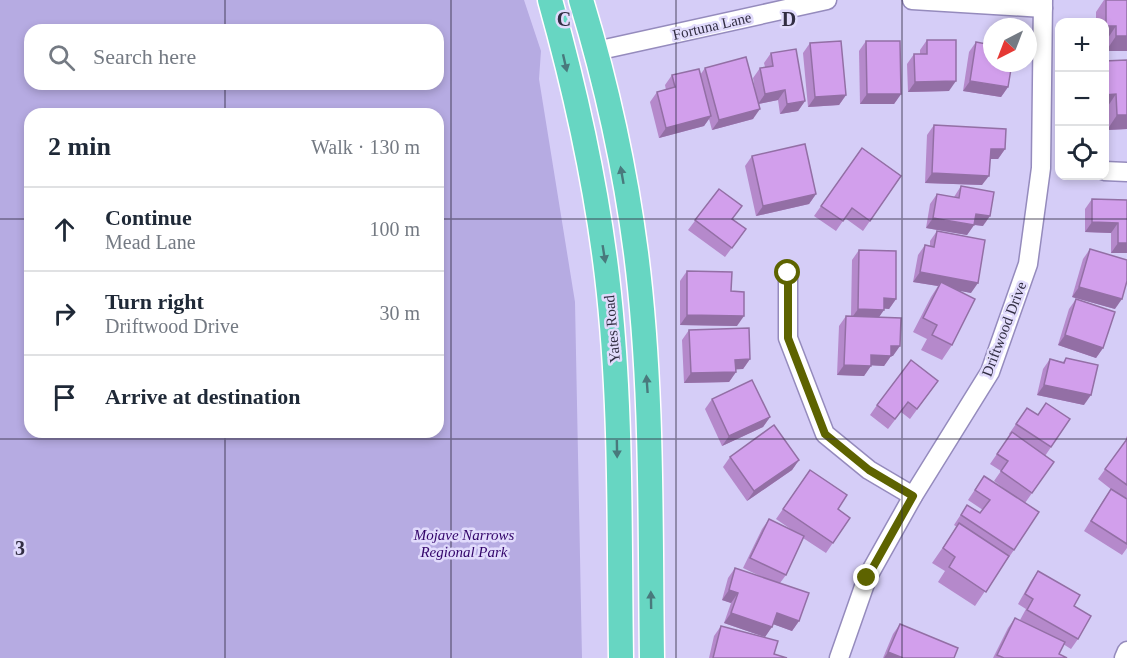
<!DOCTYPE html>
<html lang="en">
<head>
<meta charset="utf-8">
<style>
  :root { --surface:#fff; --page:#f6f6f7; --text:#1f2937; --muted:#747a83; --line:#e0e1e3 }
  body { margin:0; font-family:"Times New Roman",serif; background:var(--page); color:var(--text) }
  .controls { position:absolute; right:18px; top:18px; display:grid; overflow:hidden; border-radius:12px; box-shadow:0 3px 9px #0003 }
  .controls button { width:54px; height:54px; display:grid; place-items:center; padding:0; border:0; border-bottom:2px solid var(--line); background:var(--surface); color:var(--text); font:30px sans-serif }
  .compass { position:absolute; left:983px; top:18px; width:54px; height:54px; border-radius:50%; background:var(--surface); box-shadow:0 3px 9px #0003; rotate:222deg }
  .stop { position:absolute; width:18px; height:18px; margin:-14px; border:4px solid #5d6300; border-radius:50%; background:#fff }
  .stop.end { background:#5d6300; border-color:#fff; box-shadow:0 2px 6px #0008 }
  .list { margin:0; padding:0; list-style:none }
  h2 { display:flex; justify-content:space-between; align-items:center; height:78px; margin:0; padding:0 24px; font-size:26px }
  h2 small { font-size:20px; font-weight:400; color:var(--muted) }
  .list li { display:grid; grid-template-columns:39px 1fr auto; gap:18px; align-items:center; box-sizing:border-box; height:84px; padding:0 24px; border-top:2px solid var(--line) }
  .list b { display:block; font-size:22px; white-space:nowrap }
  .list p { margin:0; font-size:20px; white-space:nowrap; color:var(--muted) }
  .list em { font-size:20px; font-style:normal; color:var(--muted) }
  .icon { flex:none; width:33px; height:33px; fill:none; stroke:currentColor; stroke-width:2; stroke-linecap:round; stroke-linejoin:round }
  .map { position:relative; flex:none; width:1127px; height:658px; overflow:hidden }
  .search { position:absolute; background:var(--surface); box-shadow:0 3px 9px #0003; left:24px; top:24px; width:420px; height:66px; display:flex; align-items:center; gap:15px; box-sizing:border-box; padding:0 21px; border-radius:18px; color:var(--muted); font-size:22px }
  .panel { position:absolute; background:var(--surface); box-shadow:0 3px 9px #0003; left:24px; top:108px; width:420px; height:330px; border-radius:18px }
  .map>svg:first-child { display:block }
</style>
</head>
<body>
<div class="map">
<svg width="1127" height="658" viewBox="0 0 1127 658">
  <rect width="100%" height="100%" fill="#d5cdf7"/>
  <!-- green -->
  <path fill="#b6abe2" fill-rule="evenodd" d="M0 0H524L541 51 539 79 575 302 582 658H0ZM30 30H438V84H30ZM30 114H438V432H30Z"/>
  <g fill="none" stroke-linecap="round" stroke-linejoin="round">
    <defs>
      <g id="minor">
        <polyline points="912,0 1043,8"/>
        <polyline points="596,51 827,0"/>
        <polyline points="1104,171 1127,172"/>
        <polyline points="788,273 788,338 825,434 869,470 913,496"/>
        <polyline points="839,658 867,578 913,496 990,372 1028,264 1041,168 1043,0"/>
        <polyline points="1124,658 1127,651"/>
      </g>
      <g id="major">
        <path d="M550 0C575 89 596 184 607 276 622 402 619 531 621 658"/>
        <path d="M581 0C606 82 625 168 636 253 653 387 650 523 652 658"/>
      </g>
    </defs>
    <!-- minor casing -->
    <use href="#minor" stroke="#958bbd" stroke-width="21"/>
    <!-- major casing -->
    <use href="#major" stroke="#fff" stroke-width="27"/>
    <!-- minor -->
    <use href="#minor" stroke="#fff" stroke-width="18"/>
    <!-- major -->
    <use href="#major" stroke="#67d6c2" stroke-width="24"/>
  </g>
  <!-- wall -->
  <g fill="#b589cb">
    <polygon points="1098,0 1127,0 1127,51 1106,51 1106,41 1104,41 1104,22 1096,22 1096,12 1104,0"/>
    <polygon points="927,40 949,91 908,92 907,64 914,54 920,54 920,50"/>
    <polygon points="866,41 901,94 894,104 860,104 859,51"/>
    <polygon points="976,42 992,63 1008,87 1001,97 963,91 969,52"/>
    <polygon points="810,43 846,95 839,105 808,107 803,53"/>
    <polygon points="771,53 805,101 798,111 780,114 778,100 759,104 753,119 712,130 709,119 704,126 659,138 650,102 657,92 666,90 665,85 672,75 700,75 705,68 756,96 753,78 760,68 765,67 764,63"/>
    <polygon points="1127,60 1127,129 1107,130 1106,109"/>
    <polygon points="934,125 1005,149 998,159 990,159 982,185 925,183 927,135"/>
    <polygon points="862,148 901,176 863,231 845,218 836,231 814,216"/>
    <polygon points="752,156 816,194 809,204 756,216 745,166"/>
    <polygon points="961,186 983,226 974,225 967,235 926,228 930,204 937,194 954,197"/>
    <polygon points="719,189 733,219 746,229 725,257 688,230"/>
    <polygon points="1092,199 1127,200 1127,253 1111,253 1111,233 1085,232 1085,209"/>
    <polygon points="937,231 971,293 958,290 952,345 942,360 921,350 927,339 913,332 931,297 938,286 913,282 918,255 925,245 930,246 930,241"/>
    <polygon points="1090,249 1115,309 1072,297 1083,259"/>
    <polygon points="859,250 896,299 889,309 884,308 879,317 893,356 891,356 884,366 871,365 864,376 837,375 839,326 846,316 851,316 852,260"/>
    <polygon points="687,271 731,291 737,326 680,325 680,281"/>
    <polygon points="1076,299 1103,348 1096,358 1058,345 1069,309"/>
    <polygon points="689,330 750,359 743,369 736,369 736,372 729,382 684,383 682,340"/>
    <polygon points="1066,358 1084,405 1037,395 1043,369 1050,359 1063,362"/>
    <polygon points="938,381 910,419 901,412 888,429 870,415 877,405"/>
    <polygon points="712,399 770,417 763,427 722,446 705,409"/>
    <polygon points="1027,408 1037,415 1070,419 1045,456 1054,462 1025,503 1014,550 1007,560 1006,560 975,606 938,582 945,571 932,563 957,527 954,525 967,505 980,513 983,510 968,500 984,476 1014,496 994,481 1001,471 990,464 1010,435 1009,434"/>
    <polygon points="1127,436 1127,548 1122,555 1084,531 1104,499 1111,489 1112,490 1098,479 1127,439 1126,438"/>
    <polygon points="730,457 799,460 792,470 747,501 723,467"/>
    <polygon points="810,470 838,509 850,518 826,553 803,538 786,575 780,583 799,621 792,631 773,624 765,637 724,623 731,603 722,600 728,578 735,568 766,579 743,568 762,529 769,519 792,530 776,519"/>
    <polygon points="1038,571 1074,606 1078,639 1071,649 1063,644 1059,654 1067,658 993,658 1008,628 1015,618 1029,625 1020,620 1026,609 1018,604 1031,581"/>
    <polygon points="900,624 954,658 883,658 893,634"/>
    <polygon points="721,626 774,654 787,658 709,658 714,636"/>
  </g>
  <!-- shaded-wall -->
  <g fill="#936fa5">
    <polygon points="1106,26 1116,26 1106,41 1104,41 1104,28"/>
    <polygon points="1116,36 1127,36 1127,51 1106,51"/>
    <polygon points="956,81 949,91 908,92 915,82"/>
    <polygon points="970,81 1008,87 1001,97 963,91"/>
    <polygon points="785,90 778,100 758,104 765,94"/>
    <polygon points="867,94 901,94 894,104 860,104"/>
    <polygon points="1116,94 1106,109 1104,109 1104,95"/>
    <polygon points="846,95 839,105 808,107 815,97"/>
    <polygon points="805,101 798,111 780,114 787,104"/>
    <polygon points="760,109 753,119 712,130 719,120"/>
    <polygon points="1117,115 1127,115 1127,129 1107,130"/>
    <polygon points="711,116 704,126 659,138 666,128"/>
    <polygon points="991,149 1005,149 998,159 984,159"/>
    <polygon points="932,173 989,176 982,185 925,183"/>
    <polygon points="816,194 809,204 756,216 763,206"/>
    <polygon points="976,214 990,216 983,226 969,224"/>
    <polygon points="933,218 974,225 967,235 926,228"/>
    <polygon points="1092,222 1118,223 1111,233 1085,232"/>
    <polygon points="1118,243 1127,243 1127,253 1111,253"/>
    <polygon points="920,272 978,283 971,293 939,287 941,282 938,286 913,282"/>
    <polygon points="1079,287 1122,299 1115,309 1072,297"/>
    <polygon points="884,298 896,299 889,309 877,308"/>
    <polygon points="858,309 884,310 877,320 851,319"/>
    <polygon points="687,315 744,316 737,326 680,325"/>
    <polygon points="1065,335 1103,348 1096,358 1058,345"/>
    <polygon points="891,346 900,346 893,356 891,356 884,366 864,365 871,355"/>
    <polygon points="750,359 743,369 728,370 735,360"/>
    <polygon points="844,365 871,366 864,376 837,375"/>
    <polygon points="736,372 729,382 684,383 691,373"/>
    <polygon points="1044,385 1091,395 1084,405 1037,395"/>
    <polygon points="770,417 763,427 722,446 729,436"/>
    <polygon points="799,460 792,470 747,501 754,491"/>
    <polygon points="729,590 738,593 731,603 722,600"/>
    <polygon points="731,613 772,627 765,637 724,623"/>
    <polygon points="777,613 799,621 792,631 770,623"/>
    <polygon points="888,652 903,658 884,658"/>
  </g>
  <!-- building -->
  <g fill="#d29fec" stroke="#936fa5" stroke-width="1.5">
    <polygon points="1106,0 1127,0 1127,36 1116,36 1116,26 1106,26"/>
    <polygon points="927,40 956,40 956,81 915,82 914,54 927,54"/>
    <polygon points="841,41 846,95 815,97 810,43"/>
    <polygon points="866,41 900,41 901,94 867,94"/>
    <polygon points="976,42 992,45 992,63 1012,63 1008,87 970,81"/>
    <polygon points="796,49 805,101 787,104 785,90 765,94 760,68 773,66 771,53"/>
    <polygon points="746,57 760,109 719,120 705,68"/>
    <polygon points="1127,60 1127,115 1117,115 1116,94 1104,95 1104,61"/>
    <polygon points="699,69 711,116 666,128 657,92 675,87 672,75"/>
    <polygon points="934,125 1006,129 1005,149 991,149 989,176 932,173"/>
    <polygon points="805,144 816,194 763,206 752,156"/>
    <polygon points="862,148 901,176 870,221 852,208 843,221 821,206"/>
    <polygon points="961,186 994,192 990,216 976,214 974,225 933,218 937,194 959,198"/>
    <polygon points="719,189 742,206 732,219 746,229 732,248 695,220"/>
    <polygon points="1092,199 1127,200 1127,243 1118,243 1118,223 1092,222"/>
    <polygon points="937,231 985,240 978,283 920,272 925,245 934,247"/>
    <polygon points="1090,249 1127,260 1127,281 1122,299 1079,287"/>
    <polygon points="859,250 896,251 896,299 884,298 884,310 858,309"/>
    <polygon points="687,271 732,272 731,291 744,292 744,316 687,315"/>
    <polygon points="941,282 975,299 952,345 932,335 937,325 923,318"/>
    <polygon points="1076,299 1115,312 1103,348 1065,335"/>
    <polygon points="846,316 901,318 900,346 891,346 891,356 871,355 871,366 844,365"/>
    <polygon points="749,328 750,359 735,360 736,372 691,373 689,330"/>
    <polygon points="1066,358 1098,365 1091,395 1044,385 1050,359 1064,363"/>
    <polygon points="911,360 938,381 917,409 908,402 895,419 877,405"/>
    <polygon points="752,380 770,417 729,436 712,399"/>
    <polygon points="1046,403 1070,419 1051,447 1016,424 1027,408 1038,415"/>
    <polygon points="774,425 799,460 754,491 730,457"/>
    <polygon points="1012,432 1054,462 1032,493 1001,471 1008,461 997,454"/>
    <polygon points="1127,439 1127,485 1105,469"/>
    <polygon points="810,470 847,495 838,509 850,518 833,543 783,509"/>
    <polygon points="984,476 1039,512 1014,550 961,515 967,505 980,513 990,500 975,490"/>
    <polygon points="1111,489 1127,499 1127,544 1091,521"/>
    <polygon points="769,519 804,536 786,575 750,558"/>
    <polygon points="959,523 1009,556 986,592 949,567 955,557 943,548"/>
    <polygon points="735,568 809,593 799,621 777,613 772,627 731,613 738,593 729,590"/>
    <polygon points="1038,571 1080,595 1074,606 1091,616 1078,639 1027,610 1033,599 1025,594"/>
    <polygon points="1015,618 1065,642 1059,654 1067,658 1004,658 997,655"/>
    <polygon points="900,624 958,648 954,658 903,658 888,652"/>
    <polygon points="721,626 778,641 774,654 787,658 713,658"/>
  </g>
  <!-- one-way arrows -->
  <defs><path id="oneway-solid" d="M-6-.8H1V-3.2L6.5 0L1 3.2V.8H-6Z" transform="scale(1.5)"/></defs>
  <g fill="#49797c">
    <use href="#oneway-solid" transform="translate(565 63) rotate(77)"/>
    <use href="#oneway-solid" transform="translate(622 175) rotate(-100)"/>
    <use href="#oneway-solid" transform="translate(604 254) rotate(81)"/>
    <use href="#oneway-solid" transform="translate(647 384) rotate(-94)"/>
    <use href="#oneway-solid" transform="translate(617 449) rotate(89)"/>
    <use href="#oneway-solid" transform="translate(651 600) rotate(-91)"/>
  </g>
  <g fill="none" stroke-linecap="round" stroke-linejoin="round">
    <!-- route -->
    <polyline stroke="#5d6300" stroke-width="8" points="788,273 788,338 825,434 869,470 913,496 867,578"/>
  </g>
  <!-- grid -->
  <path fill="none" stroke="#312d42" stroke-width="1.5" stroke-opacity="0.55" d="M225 0V30M451 0V658M676 0V658M902 0V658M225 84V114M0 219H30M438 219H1127M225 432V658M0 439H1127"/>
  <g text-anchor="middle" stroke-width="5" stroke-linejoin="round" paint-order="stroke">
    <!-- street labels -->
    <g font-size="15" fill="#312d42" stroke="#e1dbfc">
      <text transform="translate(712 26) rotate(-13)" y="5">Fortuna Lane</text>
      <text transform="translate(612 329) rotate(-95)" y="5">Yates Road</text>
      <text transform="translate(1004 329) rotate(-69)" y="5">Driftwood Drive</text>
    </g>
    <!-- park labels -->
    <g font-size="15" font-style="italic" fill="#320469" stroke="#e1dbfc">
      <text x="464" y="540">Mojave Narrows<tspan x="464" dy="17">Regional Park</tspan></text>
    </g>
  </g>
  <g font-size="20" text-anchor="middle" font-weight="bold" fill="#312d42" stroke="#e1dbfc" stroke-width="5" stroke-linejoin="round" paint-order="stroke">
    <text x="564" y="26">C</text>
    <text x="789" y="26">D</text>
    <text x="20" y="555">3</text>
  </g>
</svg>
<div class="controls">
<button>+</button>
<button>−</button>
<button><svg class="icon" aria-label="locate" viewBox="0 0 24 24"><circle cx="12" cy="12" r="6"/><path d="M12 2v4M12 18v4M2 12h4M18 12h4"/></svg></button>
</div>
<svg class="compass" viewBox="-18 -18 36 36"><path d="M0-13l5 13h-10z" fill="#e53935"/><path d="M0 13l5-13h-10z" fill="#747a83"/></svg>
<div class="stop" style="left:788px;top:273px"></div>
<div class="stop end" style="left:867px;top:578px"></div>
<div class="search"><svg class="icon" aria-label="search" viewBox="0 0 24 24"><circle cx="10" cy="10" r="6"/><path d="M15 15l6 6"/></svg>Search here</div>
<section class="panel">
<h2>2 min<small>Walk · 130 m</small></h2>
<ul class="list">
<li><svg class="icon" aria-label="ahead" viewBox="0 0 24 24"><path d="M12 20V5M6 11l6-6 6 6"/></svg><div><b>Continue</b><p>Mead Lane</p></div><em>100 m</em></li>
<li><svg class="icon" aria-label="right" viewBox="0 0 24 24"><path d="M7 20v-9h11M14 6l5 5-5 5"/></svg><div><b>Turn right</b><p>Driftwood Drive</p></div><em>30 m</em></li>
<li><svg class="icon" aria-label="arrive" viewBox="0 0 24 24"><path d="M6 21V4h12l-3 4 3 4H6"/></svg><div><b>Arrive at destination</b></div></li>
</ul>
</section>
</div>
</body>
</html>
